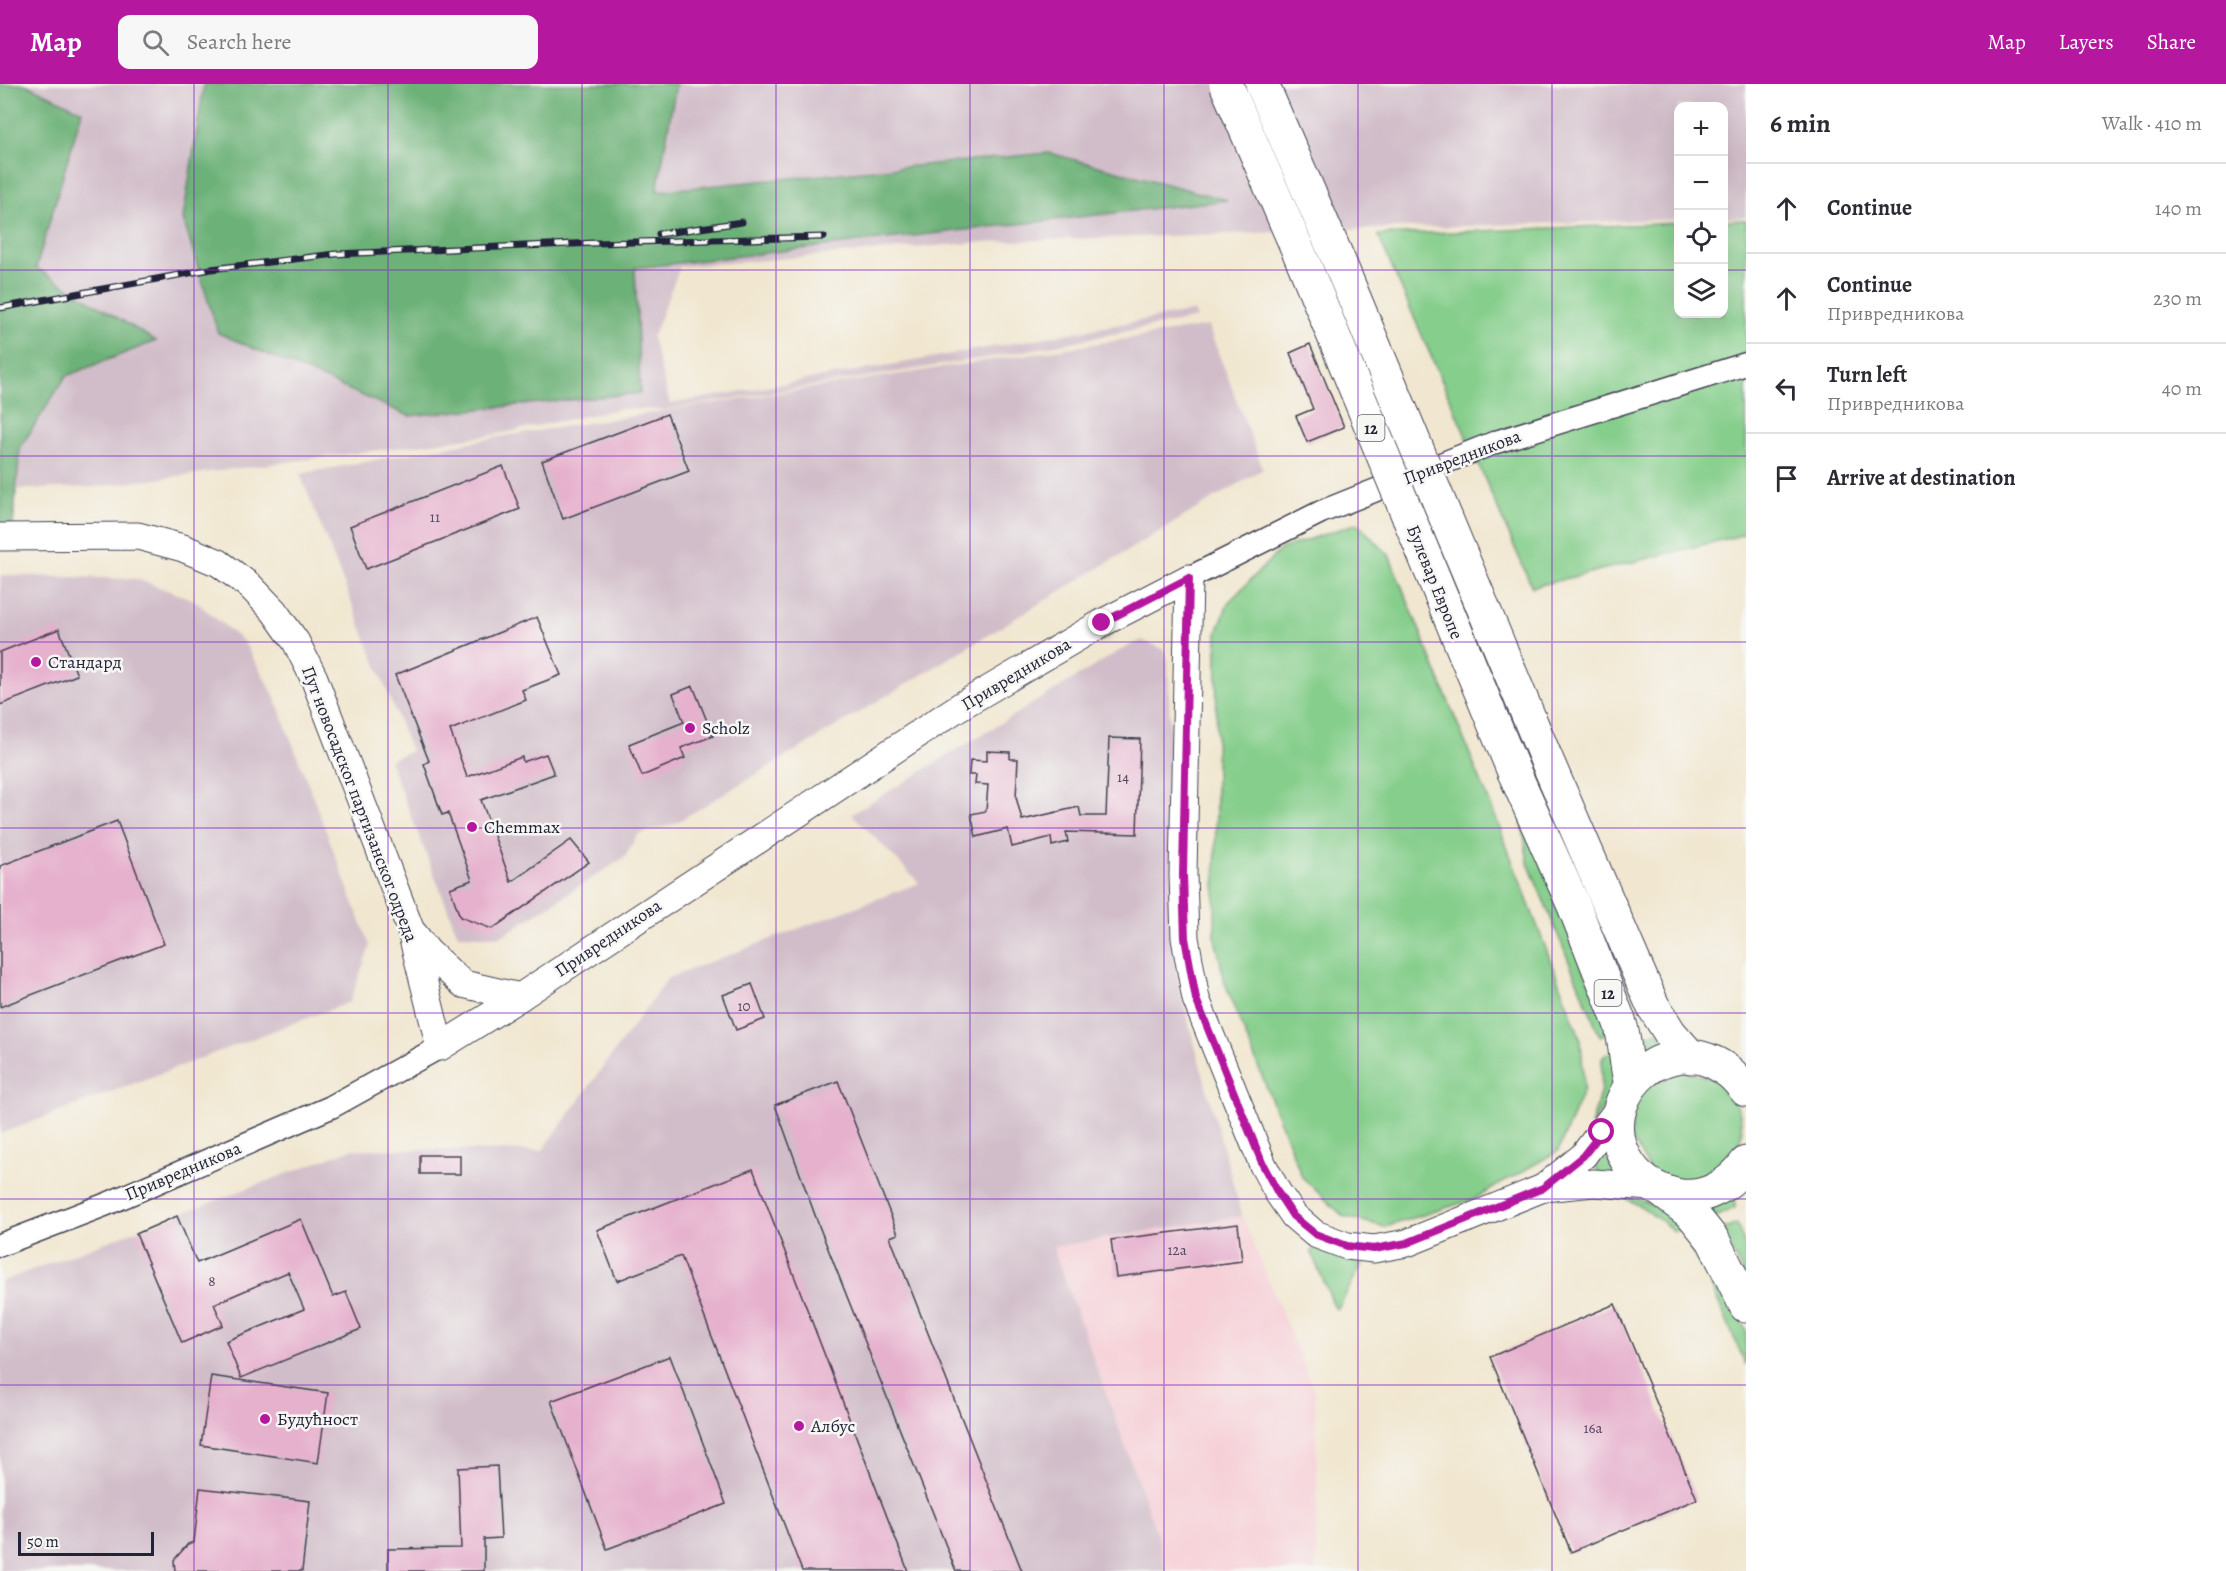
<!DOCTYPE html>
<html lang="en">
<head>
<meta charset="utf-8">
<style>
  :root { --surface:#fff; --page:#f7f7f7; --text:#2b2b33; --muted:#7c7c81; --line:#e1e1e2; --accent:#b5179e }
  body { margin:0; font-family:Alegreya,serif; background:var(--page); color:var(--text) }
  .controls { position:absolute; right:18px; top:18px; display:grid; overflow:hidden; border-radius:12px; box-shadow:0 6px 24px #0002 }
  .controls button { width:54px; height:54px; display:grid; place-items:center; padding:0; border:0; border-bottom:2px solid var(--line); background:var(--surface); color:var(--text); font:30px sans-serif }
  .scale { position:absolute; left:18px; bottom:15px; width:136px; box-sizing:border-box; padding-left:6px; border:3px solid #22223b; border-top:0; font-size:16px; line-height:21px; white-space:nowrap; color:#22223b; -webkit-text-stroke:4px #f6f6f2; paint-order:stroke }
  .stop { position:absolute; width:18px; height:18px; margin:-14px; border:4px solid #b5179e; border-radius:50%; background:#fff }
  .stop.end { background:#b5179e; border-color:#fff; box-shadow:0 2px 6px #0008 }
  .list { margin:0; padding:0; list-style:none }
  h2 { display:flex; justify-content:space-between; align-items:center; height:78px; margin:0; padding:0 24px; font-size:26px }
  h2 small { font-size:20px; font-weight:400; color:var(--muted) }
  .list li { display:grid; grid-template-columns:39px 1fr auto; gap:18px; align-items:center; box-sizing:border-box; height:90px; padding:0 24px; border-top:2px solid var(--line) }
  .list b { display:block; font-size:22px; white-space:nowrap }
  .list p { margin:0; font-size:20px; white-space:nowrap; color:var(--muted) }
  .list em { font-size:20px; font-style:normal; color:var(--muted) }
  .icon { flex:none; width:33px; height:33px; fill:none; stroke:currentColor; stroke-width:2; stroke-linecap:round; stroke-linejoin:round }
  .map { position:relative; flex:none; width:1746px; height:1487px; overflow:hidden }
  header { display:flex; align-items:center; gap:36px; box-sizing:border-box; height:84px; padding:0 30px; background:var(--accent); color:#fff }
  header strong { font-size:28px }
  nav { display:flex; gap:33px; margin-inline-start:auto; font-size:21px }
  .search { width:420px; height:54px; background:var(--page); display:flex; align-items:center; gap:15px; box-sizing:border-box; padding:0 21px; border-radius:12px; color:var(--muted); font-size:22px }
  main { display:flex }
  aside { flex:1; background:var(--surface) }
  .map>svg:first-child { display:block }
</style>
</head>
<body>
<header>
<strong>Map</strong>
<div class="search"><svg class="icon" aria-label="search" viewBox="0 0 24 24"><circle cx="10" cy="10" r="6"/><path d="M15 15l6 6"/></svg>Search here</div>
<nav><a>Map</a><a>Layers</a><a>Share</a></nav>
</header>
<main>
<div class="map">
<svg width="1746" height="1487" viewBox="0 0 1746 1487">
  <rect width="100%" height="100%" fill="#f6f6f2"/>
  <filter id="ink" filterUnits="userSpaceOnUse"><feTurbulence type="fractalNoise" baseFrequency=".0167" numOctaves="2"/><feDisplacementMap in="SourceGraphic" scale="12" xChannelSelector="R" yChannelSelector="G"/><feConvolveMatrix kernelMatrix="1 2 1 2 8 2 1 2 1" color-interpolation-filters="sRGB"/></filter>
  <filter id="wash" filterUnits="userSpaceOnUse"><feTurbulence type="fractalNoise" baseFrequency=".008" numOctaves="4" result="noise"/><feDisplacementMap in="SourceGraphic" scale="24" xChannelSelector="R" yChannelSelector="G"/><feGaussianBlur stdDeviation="1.35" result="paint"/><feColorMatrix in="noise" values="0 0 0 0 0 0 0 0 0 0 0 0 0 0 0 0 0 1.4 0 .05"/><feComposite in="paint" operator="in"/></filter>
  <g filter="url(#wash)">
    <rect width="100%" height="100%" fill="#f1e7d0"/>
    <!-- built -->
    <polygon fill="#f6cfd7" points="1242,1132 1315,1309 1317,1391 1316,1487 1166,1487 1157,1450 1053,1163"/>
    <!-- industrial -->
    <g fill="#d1bdc9">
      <polygon points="0,0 1746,0 1746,133 1724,134 1724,22 1678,22 1678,135 984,158 680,183 652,254 670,320 1194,227 1197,234 1014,269 665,326 618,325 494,351 95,403 0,406"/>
      <polygon points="1208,242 1263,385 674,740 637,751 625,773 500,853 458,851 389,676 411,667 300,390 498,353"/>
      <polygon points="0,491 137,495 194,516 244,558 274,611 370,862 350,918 0,1050"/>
      <polygon points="1142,556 1165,566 1168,577 1177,889 1185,925 1242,1132 1053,1163 1157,1450 1166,1487 0,1487 0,1198 352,1065 542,1067 668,894 919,799 852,730 1124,564"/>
    </g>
    <!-- green -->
    <g fill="#85ce8b" stroke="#547863" stroke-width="1.5">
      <polygon points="1746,136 1746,450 1532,503 1378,151 1678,139 1678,230 1724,230 1724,137"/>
      <polygon points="1357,439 1389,471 1495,732 1581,956 1584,1005 1558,1067 1474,1115 1385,1143 1343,1132 1302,1093 1225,899 1215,854 1217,549 1228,519 1281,465"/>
      <polygon points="1521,731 1610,948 1600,952 1528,779"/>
      <polygon points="1657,947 1669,960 1646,965 1637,972 1635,957"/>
      <polygon points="1614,967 1613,994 1609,1014 1591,1042 1601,1005 1602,975 1605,970"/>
      <polygon points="1683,986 1719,997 1732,1012 1740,1029 1742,1049 1736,1068 1709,1095 1685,1100 1650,1086 1631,1053 1636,1016 1648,1000"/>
      <polygon points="1604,1064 1609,1079 1617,1093 1600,1093 1593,1075"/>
      <path d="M1613 1108C1644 1115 1663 1124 1687 1144L1674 1147 1642 1123Z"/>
      <polygon points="1735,1112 1735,1124 1712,1134 1703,1125"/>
      <polygon points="1737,1140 1746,1166 1746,1196 1722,1146"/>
      <polygon points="1696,1157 1725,1197 1746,1247 1746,1281 1706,1190 1690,1165"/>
      <polygon points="1315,1164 1336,1173 1362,1180 1338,1225 1335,1224 1311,1168"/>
    </g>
    <!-- forest -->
    <g fill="#6cb177" stroke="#476a59" stroke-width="1.5">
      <polygon points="0,0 25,0 82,27 36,184 156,257 66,292 20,364 13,442 0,442"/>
      <polygon points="204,0 676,0 657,107 1049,69 1227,116 635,184 640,309 409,332 218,249 183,135"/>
    </g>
    <g id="blocks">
      <!-- building -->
      <g fill="#e6b1cd">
        <polygon points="1310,260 1344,343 1307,358 1296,332 1313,325 1290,269"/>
        <polygon points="667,330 689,387 563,435 542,377"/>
        <polygon points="503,382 520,425 366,485 350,442"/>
        <polygon points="537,533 561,591 522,606 526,616 450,646 467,693 522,673 523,678 546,670 554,690 481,716 511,798 571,756 589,778 492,845 460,833 450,804 472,796 448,729 442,731 424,680 429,677 395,591"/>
        <polygon points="59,545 77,591 0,621 0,568"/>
        <polygon points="693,602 713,652 681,664 685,674 642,692 629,660 684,638 673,610"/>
        <polygon points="1109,654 1140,655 1137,750 1066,748 1068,758 1052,762 1051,753 1012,763 1008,745 976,753 971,730 986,727 988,701 975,700 976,691 969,691 970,676 987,677 987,667 1010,668 1010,675 1018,675 1016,713 1022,736 1079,723 1081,732 1106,732"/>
        <polygon points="117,737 164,860 0,923 0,782"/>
        <polygon points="752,900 765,935 736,946 723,911"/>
        <polygon points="838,997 898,1150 890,1153 1022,1487 956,1487 819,1142 775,1021"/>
        <rect x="420" y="1071" width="40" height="19"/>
        <polygon points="753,1085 908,1487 802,1487 681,1172 617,1197 597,1146"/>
        <polygon points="177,1132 197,1179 301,1135 333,1213 346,1208 361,1245 241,1294 226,1257 304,1225 288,1188 214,1220 223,1241 182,1259 136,1150"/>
        <polygon points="1238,1140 1242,1177 1116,1193 1111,1156"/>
        <polygon points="1615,1220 1697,1415 1571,1468 1490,1273"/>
        <polygon points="670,1272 726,1420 607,1465 551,1317"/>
        <polygon points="211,1292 328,1309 318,1379 201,1361"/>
        <polygon points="497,1382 501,1454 484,1455 484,1487 388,1487 388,1465 461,1464 458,1384"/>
        <polygon points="200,1404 310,1417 302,1487 175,1487 174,1476 188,1460 194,1458"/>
      </g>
    </g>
  </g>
  <g filter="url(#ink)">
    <use href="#blocks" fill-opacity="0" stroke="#414051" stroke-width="1.5"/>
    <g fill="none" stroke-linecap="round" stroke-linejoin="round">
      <defs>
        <g id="minor">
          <polyline points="1189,494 1321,428 1496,358 1746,280"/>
          <polyline points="0,1161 107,1120 331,1023 440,963"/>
        </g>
        <g id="tertiary">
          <polyline points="0,453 138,452 183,464 219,479 250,502 274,527 296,558 314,594 411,847 440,963 520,913 959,623 1102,539 1189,494 1183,791 1185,854 1196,915 1263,1081 1278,1109 1294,1132 1315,1150 1347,1162 1374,1165 1407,1159 1543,1104 1583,1072 1618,1025"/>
          <polyline points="414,850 428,868 463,900 520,913"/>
          <polyline points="1543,1104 1594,1099 1651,1103"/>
        </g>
        <g id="primary">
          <polyline points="1545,672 1653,922 1670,949 1691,973"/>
          <path d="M1514 688 1574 822 1620 939C1626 959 1625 980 1631 1000"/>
          <path d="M1746 1006C1737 995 1729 986 1715 979 1658 950 1594 1017 1626 1075 1637 1095 1654 1106 1676 1111 1704 1117 1730 1101 1746 1079"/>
          <polyline points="1663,1108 1692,1130 1713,1156 1746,1222"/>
        </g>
      </defs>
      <!-- minor casing -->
      <use href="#minor" stroke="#414051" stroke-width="25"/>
      <!-- tertiary casing -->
      <use href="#tertiary" stroke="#414051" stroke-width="29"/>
      <!-- primary casing -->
      <use href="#primary" stroke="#414051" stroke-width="35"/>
      <!-- minor -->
      <use href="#minor" stroke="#fff" stroke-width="22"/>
      <!-- tertiary -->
      <use href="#tertiary" stroke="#fff" stroke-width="27"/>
      <!-- primary -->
      <use href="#primary" stroke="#fff" stroke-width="33"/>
      <defs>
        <g id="rail">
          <polyline points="659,150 742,138"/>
          <polyline points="0,224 211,185 336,170 596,159 824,153"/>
        </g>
      </defs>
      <!-- rail casing -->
      <use href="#rail" stroke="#22223b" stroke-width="7"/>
      <!-- rail -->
      <use href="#rail" stroke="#f6f6f2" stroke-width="4.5" stroke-dasharray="14" stroke-linecap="butt"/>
      <defs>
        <g id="primary-bridge">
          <polyline points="1226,0 1304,180 1514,688"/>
          <polyline points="1262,0 1338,175 1545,672"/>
        </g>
      </defs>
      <!-- primary-bridge casing -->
      <use href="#primary-bridge" stroke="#414051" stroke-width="35" stroke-linecap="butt"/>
      <!-- primary-bridge -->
      <use href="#primary-bridge" stroke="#fff" stroke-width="33"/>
    </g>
  </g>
  <g fill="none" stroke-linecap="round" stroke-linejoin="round" filter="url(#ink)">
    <!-- route -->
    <polyline stroke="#b5179e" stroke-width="8" points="1102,539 1189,494 1183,791 1185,854 1196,915 1263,1081 1278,1109 1293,1132 1315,1150 1347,1162 1374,1165 1407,1159 1543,1104 1583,1072 1602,1048"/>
  </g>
  <!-- grid -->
  <path fill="none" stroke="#7b2cbf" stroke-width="1.5" stroke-opacity="0.55" d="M194 0V1487M388 0V1487M582 0V1487M776 0V1487M970 0V1487M1164 0V1487M1358 0V1487M1552 0V1487M0 186H1678M1724 186H1746M0 372H1746M0 558H1746M0 744H1746M0 929H1746M0 1115H1746M0 1301H1746"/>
  <!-- markers -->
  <g fill="#b5179e" stroke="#f6f6f2" stroke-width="2">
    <circle cx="36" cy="578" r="6"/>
    <circle cx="690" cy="644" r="6"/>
    <circle cx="472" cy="743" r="6"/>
    <circle cx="265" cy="1335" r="6"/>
    <circle cx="799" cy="1342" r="6"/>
  </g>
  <g text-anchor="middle" stroke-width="5" stroke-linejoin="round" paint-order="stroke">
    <!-- number labels -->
    <g font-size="15" fill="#534660">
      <text x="435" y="438">11</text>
      <text x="1123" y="698">14</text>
      <text x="744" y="927">10</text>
      <text x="1177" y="1171">12a</text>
      <text x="212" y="1202">8</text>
      <text x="1593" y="1349">16a</text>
    </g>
    <!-- shield labels -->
    <g fill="#f6f6f2" stroke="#626272" stroke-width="1.5">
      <rect x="1357.5" y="331" width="27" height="26" rx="4.5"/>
      <rect x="1594.5" y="896" width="27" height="26" rx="4.5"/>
    </g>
    <g font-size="16" font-weight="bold" fill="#22223b">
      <text x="1371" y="350">12</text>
      <text x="1608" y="915">12</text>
    </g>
    <!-- street labels -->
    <g font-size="18" fill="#22223b" stroke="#f6f6f2">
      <text transform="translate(1462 373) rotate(-21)" y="6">Привредникова</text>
      <text transform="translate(1435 498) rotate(68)" y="6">Булевар Европе</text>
      <text transform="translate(1016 590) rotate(-31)" y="6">Привредникова</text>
      <text transform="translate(360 720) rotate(69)" y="6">Пут новосадског партизанског одреда</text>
      <text transform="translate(608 854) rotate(-34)" y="6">Привредникова</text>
      <text transform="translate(183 1087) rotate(-23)" y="6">Привредникова</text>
    </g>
    <!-- poi labels -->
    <g font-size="18" fill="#22223b" stroke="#f6f6f2" text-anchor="start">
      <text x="48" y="584">Стандард</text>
      <text x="702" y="650">Scholz</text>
      <text x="484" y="749">Chemmax</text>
      <text x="277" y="1341">Будућност</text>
      <text x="811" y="1348">Албус</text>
    </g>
  </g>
</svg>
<div class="controls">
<button>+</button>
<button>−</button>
<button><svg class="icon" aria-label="locate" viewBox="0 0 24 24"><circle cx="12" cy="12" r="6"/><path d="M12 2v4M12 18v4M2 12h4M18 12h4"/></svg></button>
<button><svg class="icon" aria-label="layers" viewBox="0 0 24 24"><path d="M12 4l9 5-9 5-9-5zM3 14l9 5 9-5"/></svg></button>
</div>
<div class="scale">50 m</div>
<div class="stop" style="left:1602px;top:1048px"></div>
<div class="stop end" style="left:1102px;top:539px"></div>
</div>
<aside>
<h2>6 min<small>Walk · 410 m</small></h2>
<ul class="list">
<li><svg class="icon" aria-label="ahead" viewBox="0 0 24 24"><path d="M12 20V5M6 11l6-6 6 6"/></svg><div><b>Continue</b></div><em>140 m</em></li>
<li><svg class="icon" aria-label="ahead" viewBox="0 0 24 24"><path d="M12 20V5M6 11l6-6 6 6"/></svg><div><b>Continue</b><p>Привредникова</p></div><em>230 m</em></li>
<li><svg class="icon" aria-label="left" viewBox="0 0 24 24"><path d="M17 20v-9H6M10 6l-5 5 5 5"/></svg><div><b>Turn left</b><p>Привредникова</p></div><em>40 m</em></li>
<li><svg class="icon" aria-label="arrive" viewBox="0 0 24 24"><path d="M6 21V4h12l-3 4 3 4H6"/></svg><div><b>Arrive at destination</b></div></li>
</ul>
</aside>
</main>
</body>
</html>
